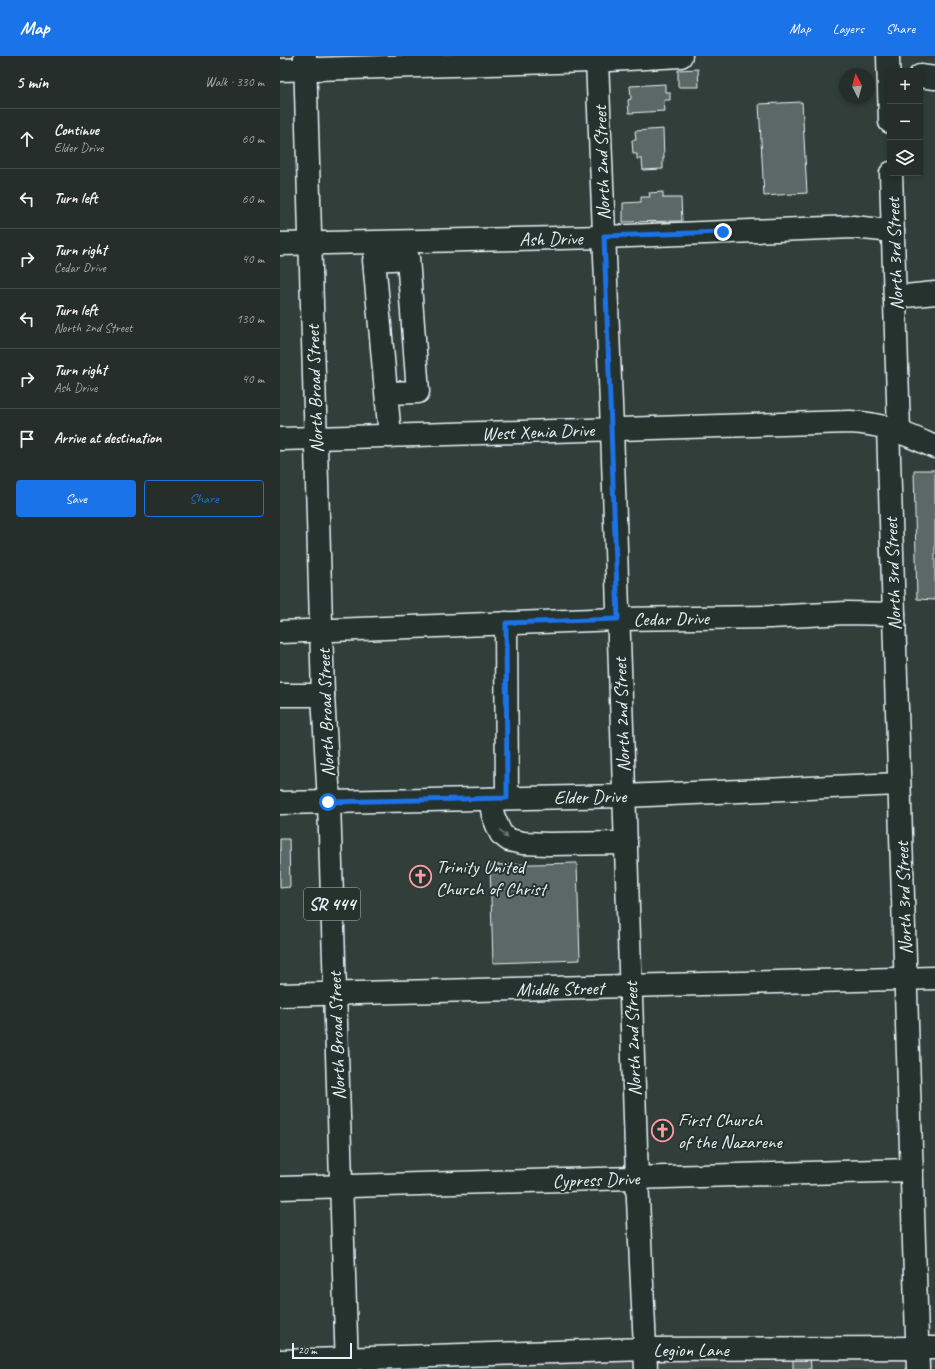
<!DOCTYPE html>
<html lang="en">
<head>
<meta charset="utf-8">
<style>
  :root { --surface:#262e2b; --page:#323a37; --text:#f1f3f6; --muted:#a4a8a9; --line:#424a47; --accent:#1a73e8 }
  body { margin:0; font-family:Caveat,sans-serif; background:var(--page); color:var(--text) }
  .controls { position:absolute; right:12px; top:12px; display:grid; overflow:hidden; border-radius:4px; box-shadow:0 2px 6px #0003 }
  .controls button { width:36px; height:36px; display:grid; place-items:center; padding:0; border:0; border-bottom:1px solid var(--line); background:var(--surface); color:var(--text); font:20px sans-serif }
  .compass { position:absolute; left:559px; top:12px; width:36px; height:36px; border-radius:50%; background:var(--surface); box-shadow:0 2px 6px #0003; rotate:354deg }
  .scale { position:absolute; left:12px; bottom:10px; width:60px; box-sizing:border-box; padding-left:4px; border:2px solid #e8f1f8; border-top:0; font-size:11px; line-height:14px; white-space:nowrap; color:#e8f1f8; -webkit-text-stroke:3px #26332d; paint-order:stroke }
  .stop { position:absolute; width:12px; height:12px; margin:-9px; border:3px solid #1a73e8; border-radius:50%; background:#fff }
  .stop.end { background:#1a73e8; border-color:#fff; box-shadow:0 1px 4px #0008 }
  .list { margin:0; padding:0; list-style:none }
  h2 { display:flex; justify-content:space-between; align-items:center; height:52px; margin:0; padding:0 16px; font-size:17px }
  h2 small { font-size:13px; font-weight:400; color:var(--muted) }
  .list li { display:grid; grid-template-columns:26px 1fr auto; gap:12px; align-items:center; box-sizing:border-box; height:60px; padding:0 16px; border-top:1px solid var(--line) }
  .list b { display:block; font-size:15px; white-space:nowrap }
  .list p { margin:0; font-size:13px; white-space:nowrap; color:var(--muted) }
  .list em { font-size:13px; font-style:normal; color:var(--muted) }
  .actions { display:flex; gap:8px; padding:12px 16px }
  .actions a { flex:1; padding:9px 0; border:1px solid var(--accent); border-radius:4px; text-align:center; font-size:14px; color:var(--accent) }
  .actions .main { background:var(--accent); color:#fff }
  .icon { flex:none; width:22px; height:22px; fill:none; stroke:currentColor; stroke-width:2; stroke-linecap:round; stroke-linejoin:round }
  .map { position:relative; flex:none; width:655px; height:1313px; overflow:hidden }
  header { display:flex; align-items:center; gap:24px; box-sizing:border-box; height:56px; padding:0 20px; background:var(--accent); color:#fff }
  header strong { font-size:19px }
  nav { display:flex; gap:22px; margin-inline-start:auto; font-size:14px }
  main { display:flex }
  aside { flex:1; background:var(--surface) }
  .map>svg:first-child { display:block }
</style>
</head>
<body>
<header>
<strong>Map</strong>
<nav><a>Map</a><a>Layers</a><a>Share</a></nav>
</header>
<main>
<aside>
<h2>5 min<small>Walk · 330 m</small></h2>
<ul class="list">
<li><svg class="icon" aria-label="ahead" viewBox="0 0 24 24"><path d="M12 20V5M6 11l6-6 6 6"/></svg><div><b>Continue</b><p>Elder Drive</p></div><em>60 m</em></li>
<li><svg class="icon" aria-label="left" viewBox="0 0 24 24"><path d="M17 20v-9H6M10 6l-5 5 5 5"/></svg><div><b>Turn left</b></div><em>60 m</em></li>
<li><svg class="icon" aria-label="right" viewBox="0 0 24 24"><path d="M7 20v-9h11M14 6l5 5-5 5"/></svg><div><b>Turn right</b><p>Cedar Drive</p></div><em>40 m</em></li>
<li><svg class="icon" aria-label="left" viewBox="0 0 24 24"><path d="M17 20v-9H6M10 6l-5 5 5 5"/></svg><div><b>Turn left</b><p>North 2nd Street</p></div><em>130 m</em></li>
<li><svg class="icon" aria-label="right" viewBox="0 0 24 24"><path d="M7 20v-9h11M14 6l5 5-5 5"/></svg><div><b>Turn right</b><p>Ash Drive</p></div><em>40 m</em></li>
<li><svg class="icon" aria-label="arrive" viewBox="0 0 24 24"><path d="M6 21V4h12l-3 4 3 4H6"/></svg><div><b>Arrive at destination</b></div></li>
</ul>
<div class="actions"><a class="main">Save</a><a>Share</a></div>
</aside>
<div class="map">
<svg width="655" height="1313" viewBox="0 0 655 1313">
  <rect width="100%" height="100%" fill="#323e39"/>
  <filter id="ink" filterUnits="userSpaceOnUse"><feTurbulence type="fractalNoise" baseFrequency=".025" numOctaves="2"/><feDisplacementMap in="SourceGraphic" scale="8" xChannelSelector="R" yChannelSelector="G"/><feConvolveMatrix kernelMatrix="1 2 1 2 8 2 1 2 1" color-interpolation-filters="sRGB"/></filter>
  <g filter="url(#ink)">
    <!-- built -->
    <polygon fill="#3f4b46" points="655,1293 655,1313 11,1313"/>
    <!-- building -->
    <g fill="#5c6865" stroke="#e8f1f8">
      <polygon points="418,13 419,31 398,31 398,14"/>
      <polygon points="385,28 385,36 390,36 390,44 384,44 385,55 349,57 348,44 351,43 350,30"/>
      <polygon points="522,46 527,137 484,140 479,48"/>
      <polygon points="383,73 384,102 383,102 383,113 363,114 362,103 357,103 357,98 353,98 352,84 356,84 355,75"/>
      <polygon points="383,136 383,142 401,142 402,165 343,166 343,147 361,146 361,141 370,141 369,137"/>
      <polygon points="634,414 655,414 655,544 637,543"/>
      <polygon points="0,783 9,783 10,831 0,832"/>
      <polygon points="297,807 300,904 213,907 210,809"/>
      <polygon points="530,1297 531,1313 513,1313 513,1298"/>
    </g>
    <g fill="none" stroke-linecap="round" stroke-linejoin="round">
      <defs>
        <g id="minor">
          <polyline points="608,0 610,66"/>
          <polyline points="317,5 332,373 357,1122 366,1313"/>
          <polyline points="0,14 312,5 401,0"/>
          <polyline points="640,20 655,22"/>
          <polyline points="611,117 619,375"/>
          <polyline points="0,188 324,181 573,171 613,175"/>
          <polyline points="615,241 655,237"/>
          <polyline points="106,337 138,336 128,202 94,204 110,380"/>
          <polyline points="608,371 638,1313"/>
          <polyline points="0,383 36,382"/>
          <polyline points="226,567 227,742"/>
          <polyline points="0,576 338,563 490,561 566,557 614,558"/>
          <polyline points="0,639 43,639"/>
          <polyline points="210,743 213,759 217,769 221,778 229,784 243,787 268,788 346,787"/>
          <polyline points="0,747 344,740 619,728"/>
          <polyline points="0,939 655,922"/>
          <polyline points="0,1132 632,1114"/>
          <polyline points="0,1305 365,1293 655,1292"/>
        </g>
        <g id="major">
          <polyline points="25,0 43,639 49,746 67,1313"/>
          <path d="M36 382 570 366C605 368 623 377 655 391"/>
        </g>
      </defs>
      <!-- minor casing -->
      <use href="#minor" stroke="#e8f1f8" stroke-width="25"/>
      <!-- major casing -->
      <use href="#major" stroke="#e8f1f8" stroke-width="25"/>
      <!-- minor -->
      <use href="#minor" stroke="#26332d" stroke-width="22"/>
      <!-- major -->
      <use href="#major" stroke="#26332d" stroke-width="22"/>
    </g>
    <!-- one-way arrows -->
    <defs><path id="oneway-solid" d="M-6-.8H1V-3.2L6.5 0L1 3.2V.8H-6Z"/></defs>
    <use fill="#6a7674" href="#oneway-solid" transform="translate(224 778) rotate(48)"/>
  </g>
  <g fill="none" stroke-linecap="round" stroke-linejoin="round" filter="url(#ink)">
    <!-- route -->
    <polyline stroke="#1a73e8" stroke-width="5" points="48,746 227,742 226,567 338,563 324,180 443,176"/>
  </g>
  <!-- icons -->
  <defs>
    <symbol id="church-ring" viewBox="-11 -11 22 22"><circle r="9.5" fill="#26332d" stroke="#ff9aa2" stroke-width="1.5"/><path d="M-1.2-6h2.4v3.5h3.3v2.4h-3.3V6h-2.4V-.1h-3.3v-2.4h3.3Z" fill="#ff9aa2"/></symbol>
  </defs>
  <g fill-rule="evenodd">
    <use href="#church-ring" x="128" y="808" width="25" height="25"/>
    <use href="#church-ring" x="370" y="1062" width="25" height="25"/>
  </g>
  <g text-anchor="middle" stroke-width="4" stroke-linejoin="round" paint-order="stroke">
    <!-- shield labels -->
    <rect fill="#26332d" stroke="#aeb8bb" stroke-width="1" x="24" y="832" width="56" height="32" rx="3"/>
    <g font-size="18" font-weight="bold" fill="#e8f1f8">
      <text x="52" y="854">SR 444</text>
    </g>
    <!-- street labels -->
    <g font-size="19" fill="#e8f1f8" stroke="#26332d">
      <text transform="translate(321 107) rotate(-92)" y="7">North 2nd Street</text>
      <text transform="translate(271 182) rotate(-1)" y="7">Ash Drive</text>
      <text transform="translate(614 198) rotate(-92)" y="7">North 3rd Street</text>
      <text transform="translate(34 333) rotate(-92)" y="7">North Broad Street</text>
      <text transform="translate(258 375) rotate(-2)" y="7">West Xenia Drive</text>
      <text transform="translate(612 518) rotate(-92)" y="7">North 3rd Street</text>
      <text transform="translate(391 562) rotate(-1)" y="7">Cedar Drive</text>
      <text transform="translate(45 657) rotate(-92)" y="7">North Broad Street</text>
      <text transform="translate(341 659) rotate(-92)" y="7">North 2nd Street</text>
      <text transform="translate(310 740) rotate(-1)" y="7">Elder Drive</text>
      <text transform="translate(623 842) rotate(-92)" y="7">North 3rd Street</text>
      <text transform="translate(280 932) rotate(-1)" y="7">Middle Street</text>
      <text transform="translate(56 980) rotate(-92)" y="7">North Broad Street</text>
      <text transform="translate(352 983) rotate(-92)" y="7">North 2nd Street</text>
      <text transform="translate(316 1123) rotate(-2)" y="7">Cypress Drive</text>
      <text x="411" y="1300">Legion Lane</text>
    </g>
    <!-- poi labels -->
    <g font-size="19" fill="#e8f1f8" stroke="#26332d" text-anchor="start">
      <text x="156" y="817">Trinity United<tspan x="156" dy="22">Church of Christ</tspan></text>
      <text x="398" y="1070">First Church<tspan x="398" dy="22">of the Nazarene</tspan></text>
    </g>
  </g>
</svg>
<div class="controls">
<button>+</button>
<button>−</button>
<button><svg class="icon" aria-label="layers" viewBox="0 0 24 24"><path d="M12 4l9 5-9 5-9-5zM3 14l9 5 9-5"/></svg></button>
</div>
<svg class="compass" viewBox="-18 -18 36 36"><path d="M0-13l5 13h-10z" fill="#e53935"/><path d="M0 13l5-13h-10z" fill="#a4a8a9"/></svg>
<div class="scale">20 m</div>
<div class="stop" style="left:48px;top:746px"></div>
<div class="stop end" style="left:443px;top:176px"></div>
</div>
</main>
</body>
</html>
